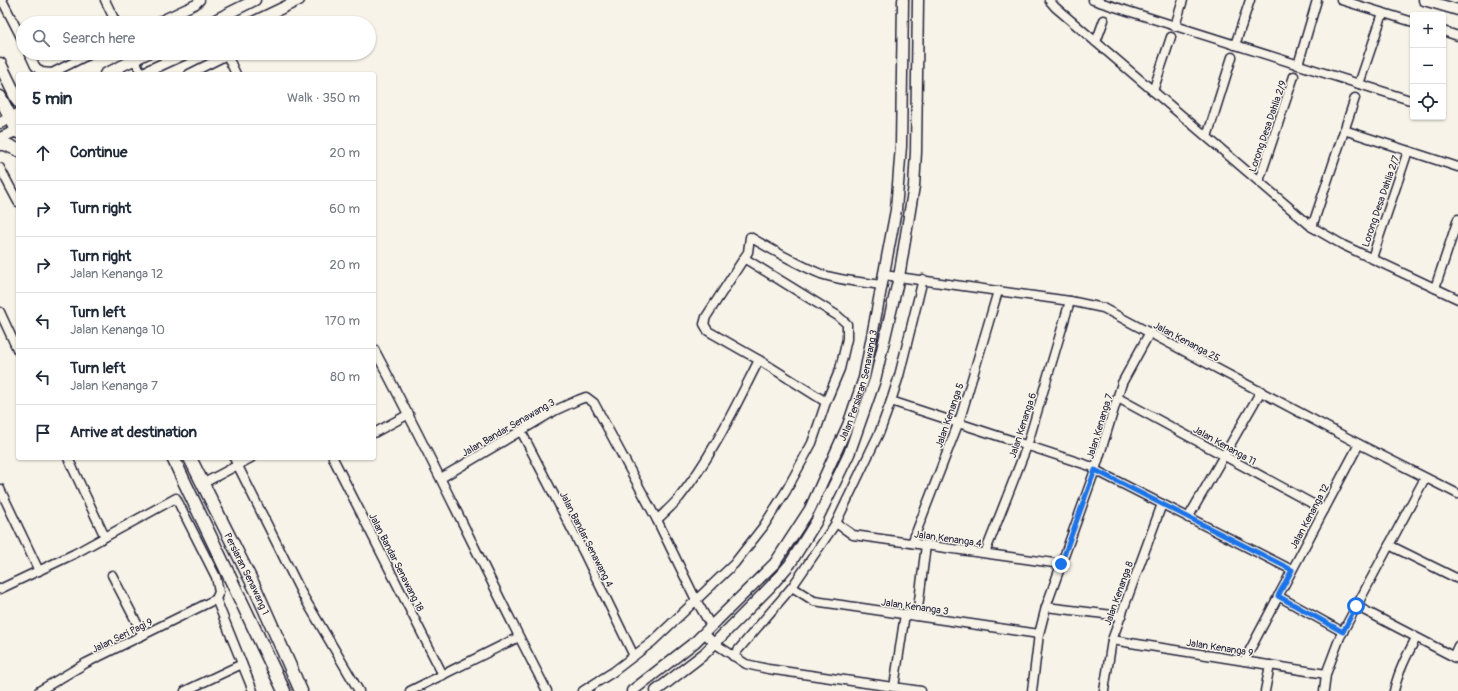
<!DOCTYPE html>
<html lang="en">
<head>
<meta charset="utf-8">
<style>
  :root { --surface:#fff; --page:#f2f2f3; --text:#1f2937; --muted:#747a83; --line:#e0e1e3 }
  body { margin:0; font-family:Pangolin,sans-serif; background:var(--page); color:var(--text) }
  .controls { position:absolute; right:12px; top:12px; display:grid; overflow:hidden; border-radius:4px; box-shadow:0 1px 3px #0004 }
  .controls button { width:36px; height:36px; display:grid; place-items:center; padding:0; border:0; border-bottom:1px solid var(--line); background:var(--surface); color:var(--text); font:20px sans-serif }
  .stop { position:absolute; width:12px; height:12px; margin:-9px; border:3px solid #1a73e8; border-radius:50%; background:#fff }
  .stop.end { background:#1a73e8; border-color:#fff; box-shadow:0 1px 4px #0008 }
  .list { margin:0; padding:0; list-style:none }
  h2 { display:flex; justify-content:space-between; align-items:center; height:52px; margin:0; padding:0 16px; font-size:17px }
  h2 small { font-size:13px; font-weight:400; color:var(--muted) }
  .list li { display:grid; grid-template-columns:26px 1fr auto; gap:12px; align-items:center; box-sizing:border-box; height:56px; padding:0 16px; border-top:1px solid var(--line) }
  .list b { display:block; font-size:15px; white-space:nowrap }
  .list p { margin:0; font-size:13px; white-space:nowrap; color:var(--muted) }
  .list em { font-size:13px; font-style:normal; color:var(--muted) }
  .icon { flex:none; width:22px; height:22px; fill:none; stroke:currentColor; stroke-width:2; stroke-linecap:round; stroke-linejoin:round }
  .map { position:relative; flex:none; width:1458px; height:691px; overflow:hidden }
  .search { position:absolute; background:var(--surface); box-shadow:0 1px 3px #0004; left:16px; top:16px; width:360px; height:44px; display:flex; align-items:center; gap:10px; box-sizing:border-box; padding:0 14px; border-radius:22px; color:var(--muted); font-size:15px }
  .panel { position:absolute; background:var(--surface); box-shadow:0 1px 3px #0004; left:16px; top:72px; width:360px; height:388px; border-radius:4px }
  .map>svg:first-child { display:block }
</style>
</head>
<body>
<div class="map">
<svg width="1458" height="691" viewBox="0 0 1458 691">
  <rect width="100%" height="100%" fill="#f7f3e8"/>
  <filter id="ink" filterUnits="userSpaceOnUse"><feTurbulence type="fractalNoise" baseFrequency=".025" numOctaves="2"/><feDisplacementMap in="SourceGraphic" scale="8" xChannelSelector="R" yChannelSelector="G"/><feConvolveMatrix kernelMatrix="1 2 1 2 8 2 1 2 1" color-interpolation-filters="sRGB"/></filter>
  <g filter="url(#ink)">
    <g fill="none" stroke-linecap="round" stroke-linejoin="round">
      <defs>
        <g id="minor">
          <polyline points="2,0 23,41"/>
          <polyline points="105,0 116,23"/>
          <polyline points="1049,0 1055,7 1312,227 1343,245 1458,299"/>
          <polyline points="1093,0 1413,101"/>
          <polyline points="1341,0 1413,22"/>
          <polyline points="155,23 196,4 200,0"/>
          <polyline points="1175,26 1183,0"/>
          <polyline points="1443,31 1458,36"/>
          <polyline points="1096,42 1104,20"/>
          <polyline points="1235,45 1250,0"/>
          <polyline points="29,53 35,66 41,72 52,73 92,53"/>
          <polyline points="131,53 142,74"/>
          <polyline points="226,53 236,74"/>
          <polyline points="1298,65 1317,0"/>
          <polyline points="189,74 227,55"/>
          <polyline points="1359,84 1383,13"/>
          <polyline points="1153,91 1171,37"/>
          <polyline points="1344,130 1458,167"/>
          <polyline points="1207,137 1232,57"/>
          <polyline points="0,168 18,202"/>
          <polyline points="1259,181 1294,76"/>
          <polyline points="1312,227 1355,98"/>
          <polyline points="1372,258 1408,151"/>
          <polyline points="884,275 1070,301 1103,308 1359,444 1458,494"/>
          <polyline points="1435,288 1458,219"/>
          <polyline points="0,312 18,351"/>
          <path d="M374 349C434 461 488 578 547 691"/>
          <polyline points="1118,398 1324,510"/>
          <polyline points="891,401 1096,468"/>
          <path d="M826 402 759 360 708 331 704 324 706 317 748 252 750 237C773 250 796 264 821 274 841 281 862 282 882 285"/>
          <polyline points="521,431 585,555 634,656"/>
          <polyline points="374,433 409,414"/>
          <polyline points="68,458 105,537"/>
          <polyline points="234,458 302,594 359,691"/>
          <polyline points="333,458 443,675"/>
          <polyline points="1095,470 1292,570"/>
          <polyline points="441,478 556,410 578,400 586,397 594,403 657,520 696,600 711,626"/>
          <polyline points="202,484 251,458"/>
          <polyline points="0,489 39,571"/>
          <polyline points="1188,518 1261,391"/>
          <path d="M657 520C664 513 672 506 679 498 712 457 735 407 759 360"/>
          <polyline points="836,523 853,535 1061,564"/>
          <polyline points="912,543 960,419 998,291"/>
          <polyline points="1389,545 1458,579"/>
          <polyline points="985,553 1027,446 1070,301"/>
          <polyline points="112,575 143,635"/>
          <polyline points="792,587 814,601 1039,634"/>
          <polyline points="0,589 74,554 176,498 216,577 219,592 216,599 253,691"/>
          <polyline points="1278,596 1343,632"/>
          <polyline points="1356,606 1458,659"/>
          <polyline points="1046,607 1121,616"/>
          <polyline points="917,616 926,545"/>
          <polyline points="704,633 714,643 746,664 768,669 921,691"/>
          <polyline points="1112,640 1326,674"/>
          <polyline points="733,656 792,587 836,523 880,431 891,401 899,376 923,279"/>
          <polyline points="1453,657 1458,646"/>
          <polyline points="1244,661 1359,444"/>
          <polyline points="894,687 905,614"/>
          <polyline points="39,691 86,663 216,599"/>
          <polyline points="185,691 242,664"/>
          <polyline points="410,691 519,637"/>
          <polyline points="583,691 613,672 652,642 734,564 763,527 786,491 812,443 826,402 840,369 847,339 847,324 838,316 744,258"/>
          <polyline points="1032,691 1039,634 1046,607 1095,470 1122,383 1150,332"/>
          <polyline points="1104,691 1112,640 1162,504"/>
          <polyline points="1265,691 1270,665"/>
          <polyline points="1324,691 1326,674 1340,637 1425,478"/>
          <path d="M1394 691C1398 672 1407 655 1416 638"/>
        </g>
        <g id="tertiary">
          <polyline points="1424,0 1458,10"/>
          <polyline points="209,23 255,0"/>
          <polyline points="251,23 299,0"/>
          <polyline points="105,74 148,53"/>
          <polyline points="141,74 187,53"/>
          <polyline points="0,123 18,114"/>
          <polyline points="0,138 18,130"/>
          <path id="s1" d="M632 691 695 642 775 563 810 509 848 425 864 378 896 210 901 146 903 0"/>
          <polyline points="656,691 704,654 770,587 790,564 816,522 849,454 875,380 899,277 914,186 916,152 918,0"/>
        </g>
        <g id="primary">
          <polyline points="0,64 18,101"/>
          <polyline points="0,97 18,132"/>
          <polyline points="0,144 5,144 18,150"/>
          <polyline points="173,458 284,691"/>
          <path id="s2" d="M190 458 256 590 301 691"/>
        </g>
      </defs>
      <!-- minor casing -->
      <use href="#minor" stroke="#22223b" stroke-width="11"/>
      <!-- tertiary casing -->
      <use href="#tertiary" stroke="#22223b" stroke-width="13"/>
      <!-- primary casing -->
      <use href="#primary" stroke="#22223b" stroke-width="15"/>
      <!-- minor -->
      <use href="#minor" stroke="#f7f3e8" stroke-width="8"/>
      <!-- tertiary -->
      <use href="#tertiary" stroke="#f7f3e8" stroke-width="10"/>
      <!-- primary -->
      <use href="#primary" stroke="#f7f3e8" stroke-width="12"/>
    </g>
  </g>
  <g fill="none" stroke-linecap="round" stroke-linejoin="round" filter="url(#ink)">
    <!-- route -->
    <polyline stroke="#1a73e8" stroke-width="5" points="1061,564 1095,470 1292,570 1278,596 1343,632 1356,606"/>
  </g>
  <g text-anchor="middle" stroke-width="3" stroke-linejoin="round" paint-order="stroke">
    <!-- street labels -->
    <g font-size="10" fill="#22223b" stroke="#f7f3e8">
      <text transform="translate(1267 126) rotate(-71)" y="4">Lorong Desa Dahlia 2/9</text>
      <text transform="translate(1380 201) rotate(-71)" y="4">Lorong Desa Dahlia 2/7</text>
      <text transform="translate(1187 341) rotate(28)" y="4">Jalan Kenanga 25</text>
      <text dy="4" stroke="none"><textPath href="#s1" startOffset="390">Jalan Persiaran Senawang 3</textPath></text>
      <text transform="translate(949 415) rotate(-71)" y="4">Jalan Kenanga 5</text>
      <text transform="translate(1022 425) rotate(-72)" y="4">Jalan Kenanga 6</text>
      <text transform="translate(1099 426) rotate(-73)" y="4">Jalan Kenanga 7</text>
      <text transform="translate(508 427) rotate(-30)" y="4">Jalan Bandar Senawang 3</text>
      <text transform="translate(1225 445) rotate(29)" y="4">Jalan Kenanga 11</text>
      <text transform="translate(1309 516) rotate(-62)" y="4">Jalan Kenanga 12</text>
      <text transform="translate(948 538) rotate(8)" y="4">Jalan Kenanga 4</text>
      <text transform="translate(587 539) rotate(63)" y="4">Jalan Bandar Senawang 4</text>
      <text transform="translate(397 562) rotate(63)" y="4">Jalan Bandar Senawang 18</text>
      <text dy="4" stroke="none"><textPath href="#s2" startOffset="129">Persiaran Senawang 1</textPath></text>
      <text transform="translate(1118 593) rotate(-70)" y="4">Jalan Kenanga 8</text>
      <text transform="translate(915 606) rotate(8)" y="4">Jalan Kenanga 3</text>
      <text transform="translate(122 635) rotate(-26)" y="4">Jalan Seri Pagi 9</text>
      <text transform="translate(1220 647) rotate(9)" y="4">Jalan Kenanga 9</text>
    </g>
  </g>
</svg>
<div class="controls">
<button>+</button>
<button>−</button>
<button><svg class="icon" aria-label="locate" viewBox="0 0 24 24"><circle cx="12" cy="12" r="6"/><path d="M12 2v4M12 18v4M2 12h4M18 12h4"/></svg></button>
</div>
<div class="stop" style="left:1356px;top:606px"></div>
<div class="stop end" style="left:1061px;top:564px"></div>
<div class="search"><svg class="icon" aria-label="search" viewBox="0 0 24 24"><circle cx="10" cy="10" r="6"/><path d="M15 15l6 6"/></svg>Search here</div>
<section class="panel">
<h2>5 min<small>Walk · 350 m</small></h2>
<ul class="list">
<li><svg class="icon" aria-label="ahead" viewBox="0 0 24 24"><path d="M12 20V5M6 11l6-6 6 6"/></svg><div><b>Continue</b></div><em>20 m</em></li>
<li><svg class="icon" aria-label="right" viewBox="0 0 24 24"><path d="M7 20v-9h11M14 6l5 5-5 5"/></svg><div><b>Turn right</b></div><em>60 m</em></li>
<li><svg class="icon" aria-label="right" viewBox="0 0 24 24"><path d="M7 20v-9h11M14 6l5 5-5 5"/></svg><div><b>Turn right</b><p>Jalan Kenanga 12</p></div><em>20 m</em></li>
<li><svg class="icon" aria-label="left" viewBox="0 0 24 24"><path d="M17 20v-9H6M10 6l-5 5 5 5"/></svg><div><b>Turn left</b><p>Jalan Kenanga 10</p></div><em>170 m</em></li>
<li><svg class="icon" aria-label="left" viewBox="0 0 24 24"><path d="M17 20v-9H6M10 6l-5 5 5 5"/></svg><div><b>Turn left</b><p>Jalan Kenanga 7</p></div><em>80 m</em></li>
<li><svg class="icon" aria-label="arrive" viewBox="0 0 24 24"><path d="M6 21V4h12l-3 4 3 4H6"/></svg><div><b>Arrive at destination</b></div></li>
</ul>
</section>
</div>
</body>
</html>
